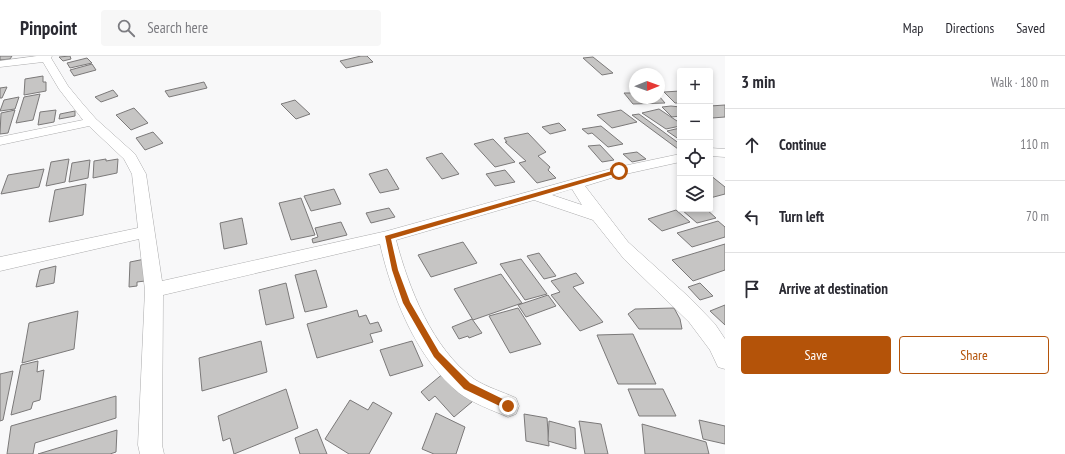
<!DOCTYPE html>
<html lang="en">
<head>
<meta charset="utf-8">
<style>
  :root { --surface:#fff; --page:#f7f7f7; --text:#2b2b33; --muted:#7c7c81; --line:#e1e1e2; --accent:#b45309 }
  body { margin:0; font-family:"PT Sans Narrow",sans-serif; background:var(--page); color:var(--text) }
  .controls { position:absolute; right:12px; top:12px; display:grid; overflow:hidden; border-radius:4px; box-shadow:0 2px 6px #0003 }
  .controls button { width:36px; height:36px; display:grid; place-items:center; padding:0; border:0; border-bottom:1px solid var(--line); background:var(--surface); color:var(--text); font:20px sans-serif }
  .compass { position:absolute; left:629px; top:12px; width:36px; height:36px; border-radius:50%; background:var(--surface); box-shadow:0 2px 6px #0003; rotate:89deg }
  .stop { position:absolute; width:12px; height:12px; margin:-9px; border:3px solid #b45309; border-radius:50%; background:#fff }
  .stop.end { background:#b45309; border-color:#fff; box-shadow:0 1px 4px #0008 }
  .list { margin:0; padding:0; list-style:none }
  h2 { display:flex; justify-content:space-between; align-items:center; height:52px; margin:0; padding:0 16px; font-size:17px }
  h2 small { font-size:13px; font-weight:400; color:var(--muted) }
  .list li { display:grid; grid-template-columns:26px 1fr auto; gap:12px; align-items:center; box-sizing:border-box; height:72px; padding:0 16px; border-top:1px solid var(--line) }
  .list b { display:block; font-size:15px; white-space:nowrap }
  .list em { font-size:13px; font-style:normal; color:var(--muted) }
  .actions { display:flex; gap:8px; padding:12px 16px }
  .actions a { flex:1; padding:9px 0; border:1px solid var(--accent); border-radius:4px; text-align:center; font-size:14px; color:var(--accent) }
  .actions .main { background:var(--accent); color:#fff }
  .icon { flex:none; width:22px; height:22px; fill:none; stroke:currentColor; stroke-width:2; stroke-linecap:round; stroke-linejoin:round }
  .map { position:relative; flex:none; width:725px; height:398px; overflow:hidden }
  header { display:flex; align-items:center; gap:24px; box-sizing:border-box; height:56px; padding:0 20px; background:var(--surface); border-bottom:1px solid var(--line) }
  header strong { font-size:19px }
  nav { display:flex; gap:22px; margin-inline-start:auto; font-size:14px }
  .search { width:280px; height:36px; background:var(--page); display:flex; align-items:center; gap:10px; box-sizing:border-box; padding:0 14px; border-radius:4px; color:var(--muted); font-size:15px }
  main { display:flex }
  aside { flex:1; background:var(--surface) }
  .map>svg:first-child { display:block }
</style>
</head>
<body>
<header>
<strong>Pinpoint</strong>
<div class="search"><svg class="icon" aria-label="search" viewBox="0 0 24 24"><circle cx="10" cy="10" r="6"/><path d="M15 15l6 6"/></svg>Search here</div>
<nav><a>Map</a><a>Directions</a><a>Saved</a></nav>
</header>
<main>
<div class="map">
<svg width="725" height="398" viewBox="0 0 725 398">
  <rect width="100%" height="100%" fill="#f8f8f9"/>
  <!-- building -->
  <g fill="#c6c5c4" stroke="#7b7979">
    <polygon points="0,0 12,0 10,3 0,4"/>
    <polygon points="70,0 71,3 63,5 59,1"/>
    <polygon points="361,0 367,0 373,6 346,12 340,5"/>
    <polygon points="593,1 613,17 602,19 583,2"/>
    <polygon points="87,2 92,7 70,12 67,7"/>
    <polygon points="92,8 96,14 74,20 70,14"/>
    <polygon points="43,20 43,26 46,26 46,35 24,39 25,23"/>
    <polygon points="204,26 207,32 169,41 165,35"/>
    <polygon points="7,31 2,42 0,42 0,32"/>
    <polygon points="113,34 118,40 101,46 95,41"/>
    <polygon points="680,35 680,47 675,47 664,36"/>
    <polygon points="624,37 635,37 635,42 659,42 659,40 665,47 633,48"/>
    <polygon points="40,38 33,64 16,67 24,41"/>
    <polygon points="19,41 15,53 0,55 4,44"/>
    <polygon points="295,44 310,58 296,63 281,48"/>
    <polygon points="725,49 725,61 712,62 710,60 710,50"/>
    <polygon points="671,50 680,51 680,60 672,61 662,51"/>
    <polygon points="134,52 148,67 131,74 116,59"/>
    <polygon points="659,53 680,67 680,70 666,73 642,57"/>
    <polygon points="15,54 8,77 0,78 1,57"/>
    <polygon points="56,54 54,66 38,69 40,56"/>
    <polygon points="621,54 637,66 612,72 597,59"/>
    <polygon points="75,55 75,60 59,63 60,58"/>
    <polygon points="639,58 680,88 680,93 678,93 632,59"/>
    <polygon points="559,67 566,74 550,78 542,71"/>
    <polygon points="601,70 623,88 608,91 592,77 588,78 582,73"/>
    <polygon points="680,72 680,84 667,75"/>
    <polygon points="153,76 163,87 145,94 136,82"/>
    <polygon points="528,77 546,96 538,100 550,111 548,114 556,122 537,127 519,107 526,105 505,86 507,86 504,82"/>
    <polygon points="493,83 515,106 495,111 474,88"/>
    <polygon points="600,89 614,104 602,106 588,90"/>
    <polygon points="637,96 646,103 632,106 623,98"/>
    <polygon points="442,97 459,118 442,123 426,102"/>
    <polygon points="69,103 65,126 46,130 51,106"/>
    <polygon points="106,103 106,105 118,103 117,117 93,122 94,105"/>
    <polygon points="90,104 88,122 69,126 72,107"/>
    <polygon points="44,113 39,131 1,138 8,119"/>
    <polygon points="387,113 399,133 380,137 369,118"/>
    <polygon points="505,114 515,126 495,130 486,118"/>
    <polygon points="710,119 725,131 725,138 710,142"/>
    <polygon points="86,128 83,159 49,166 55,134"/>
    <polygon points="334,133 341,148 311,155 304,140"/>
    <polygon points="301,142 315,179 291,184 279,147"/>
    <polygon points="389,152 395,161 371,167 366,157"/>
    <polygon points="685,153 706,153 716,162 697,167 682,154"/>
    <polygon points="676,154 690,166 662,175 648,163"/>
    <polygon points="242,162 247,188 224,193 220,167"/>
    <polygon points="718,165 725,171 725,181 692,191 677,177"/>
    <polygon points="341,166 347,179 313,187 312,183 318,181 315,172"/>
    <polygon points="463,186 477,207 431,221 418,199"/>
    <polygon points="725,188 725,214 693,225 672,204"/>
    <polygon points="539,197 556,220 544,223 527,200"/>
    <polygon points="145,203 145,225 137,226 137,230 129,231 130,206"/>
    <polygon points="521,203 547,238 525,244 500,208"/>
    <polygon points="56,210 54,227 36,231 40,214"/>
    <polygon points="316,214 327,251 305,256 295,219"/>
    <polygon points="576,217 584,227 573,231 603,266 580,275 551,239 560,236 551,225"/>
    <polygon points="501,218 522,247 473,264 454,233"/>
    <polygon points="286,227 294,262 266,269 259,234"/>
    <polygon points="700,227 713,240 700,244 688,231"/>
    <polygon points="548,239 556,250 526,261 518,249"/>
    <polygon points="725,249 725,269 710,255"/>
    <polygon points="518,252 541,288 510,297 489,260"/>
    <polygon points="674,252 680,263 682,273 639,273 628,258 635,253"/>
    <polygon points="357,254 359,261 366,259 370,268 378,266 382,275 370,278 373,286 317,302 307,268"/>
    <polygon points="78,255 74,293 22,307 29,267"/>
    <polygon points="472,263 482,277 469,282 468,280 459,283 452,271"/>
    <polygon points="633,278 656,328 618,328 597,279"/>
    <polygon points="261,285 267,316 202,335 199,302"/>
    <polygon points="412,285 423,310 390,320 380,294"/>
    <polygon points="38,305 37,316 44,314 40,344 33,346 31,353 11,359 21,309"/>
    <polygon points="13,315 3,364 0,365 0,318"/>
    <polygon points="445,316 473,345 454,361 435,340 429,345 421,336"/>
    <polygon points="286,333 298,372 234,398 230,382 223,385 218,360"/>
    <polygon points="628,333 663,333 676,360 639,360"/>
    <polygon points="116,340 116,362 35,387 33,398 7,398 11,370"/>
    <polygon points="350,344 368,354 373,346 392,357 369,398 349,398 325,383"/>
    <polygon points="436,357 465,371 456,398 434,398 422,393"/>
    <polygon points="524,358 547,362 549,390 526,385"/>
    <polygon points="699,364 725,370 725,388 703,383"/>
    <polygon points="549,365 575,372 576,393 548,385"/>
    <polygon points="579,365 601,368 608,398 585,398"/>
    <polygon points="642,368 706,386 709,398 645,398"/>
    <polygon points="317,373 327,398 300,398 295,382"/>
    <polygon points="117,374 116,396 110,398 38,398"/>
  </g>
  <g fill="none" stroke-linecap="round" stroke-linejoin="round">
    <defs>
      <g id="street">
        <path d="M37 0H52L51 2 68 30 82 47 96 63 135 98 146 118 162 225 387 175 614 112 680 98V106L621 119 585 130 628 186 690 242 715 268 725 283V313L718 311 710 294 689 266 624 203 593 164 534 144 396 184C409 233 432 292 474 323 486 331 503 336 516 342L519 350 516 358 508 361C494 355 470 346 459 337 416 302 392 240 380 188L163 239 162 389 164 398H140L138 389 145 234 139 183 0 215V201L138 172 132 118 124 103 89 70 0 89V81L83 64 59 33 43 6 0 11V5ZM572 133 582 149 552 139Z"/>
        <polygon points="710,92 725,93 725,101 710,100"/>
      </g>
    </defs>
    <!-- street casing -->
    <use href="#street" stroke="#ababac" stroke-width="1"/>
    <!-- street -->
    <use href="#street" fill="#fff" fill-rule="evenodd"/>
  </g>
  <!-- route -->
  <polygon fill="#b45309" points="619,113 621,116 391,183 398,214 410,246 439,296 470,327 511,347 512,350 508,354 464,333 434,301 403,247 392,214 385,180"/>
</svg>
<div class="controls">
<button>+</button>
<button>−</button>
<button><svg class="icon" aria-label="locate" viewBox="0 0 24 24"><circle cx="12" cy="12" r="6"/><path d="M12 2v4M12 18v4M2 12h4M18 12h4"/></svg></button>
<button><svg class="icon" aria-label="layers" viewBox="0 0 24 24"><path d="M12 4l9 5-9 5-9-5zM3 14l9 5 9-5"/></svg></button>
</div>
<svg class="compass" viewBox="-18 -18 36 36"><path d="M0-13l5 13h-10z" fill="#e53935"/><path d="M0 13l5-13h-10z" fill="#7c7c81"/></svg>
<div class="stop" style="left:619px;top:115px"></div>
<div class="stop end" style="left:508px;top:350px"></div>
</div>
<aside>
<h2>3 min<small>Walk · 180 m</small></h2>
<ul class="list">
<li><svg class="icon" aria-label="ahead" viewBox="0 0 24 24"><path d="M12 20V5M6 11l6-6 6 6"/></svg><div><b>Continue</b></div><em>110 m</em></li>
<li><svg class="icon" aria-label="left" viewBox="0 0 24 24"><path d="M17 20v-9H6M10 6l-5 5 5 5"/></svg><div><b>Turn left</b></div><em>70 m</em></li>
<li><svg class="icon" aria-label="arrive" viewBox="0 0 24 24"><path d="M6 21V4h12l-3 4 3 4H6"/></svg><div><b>Arrive at destination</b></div></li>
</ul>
<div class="actions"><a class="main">Save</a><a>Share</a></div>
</aside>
</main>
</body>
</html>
